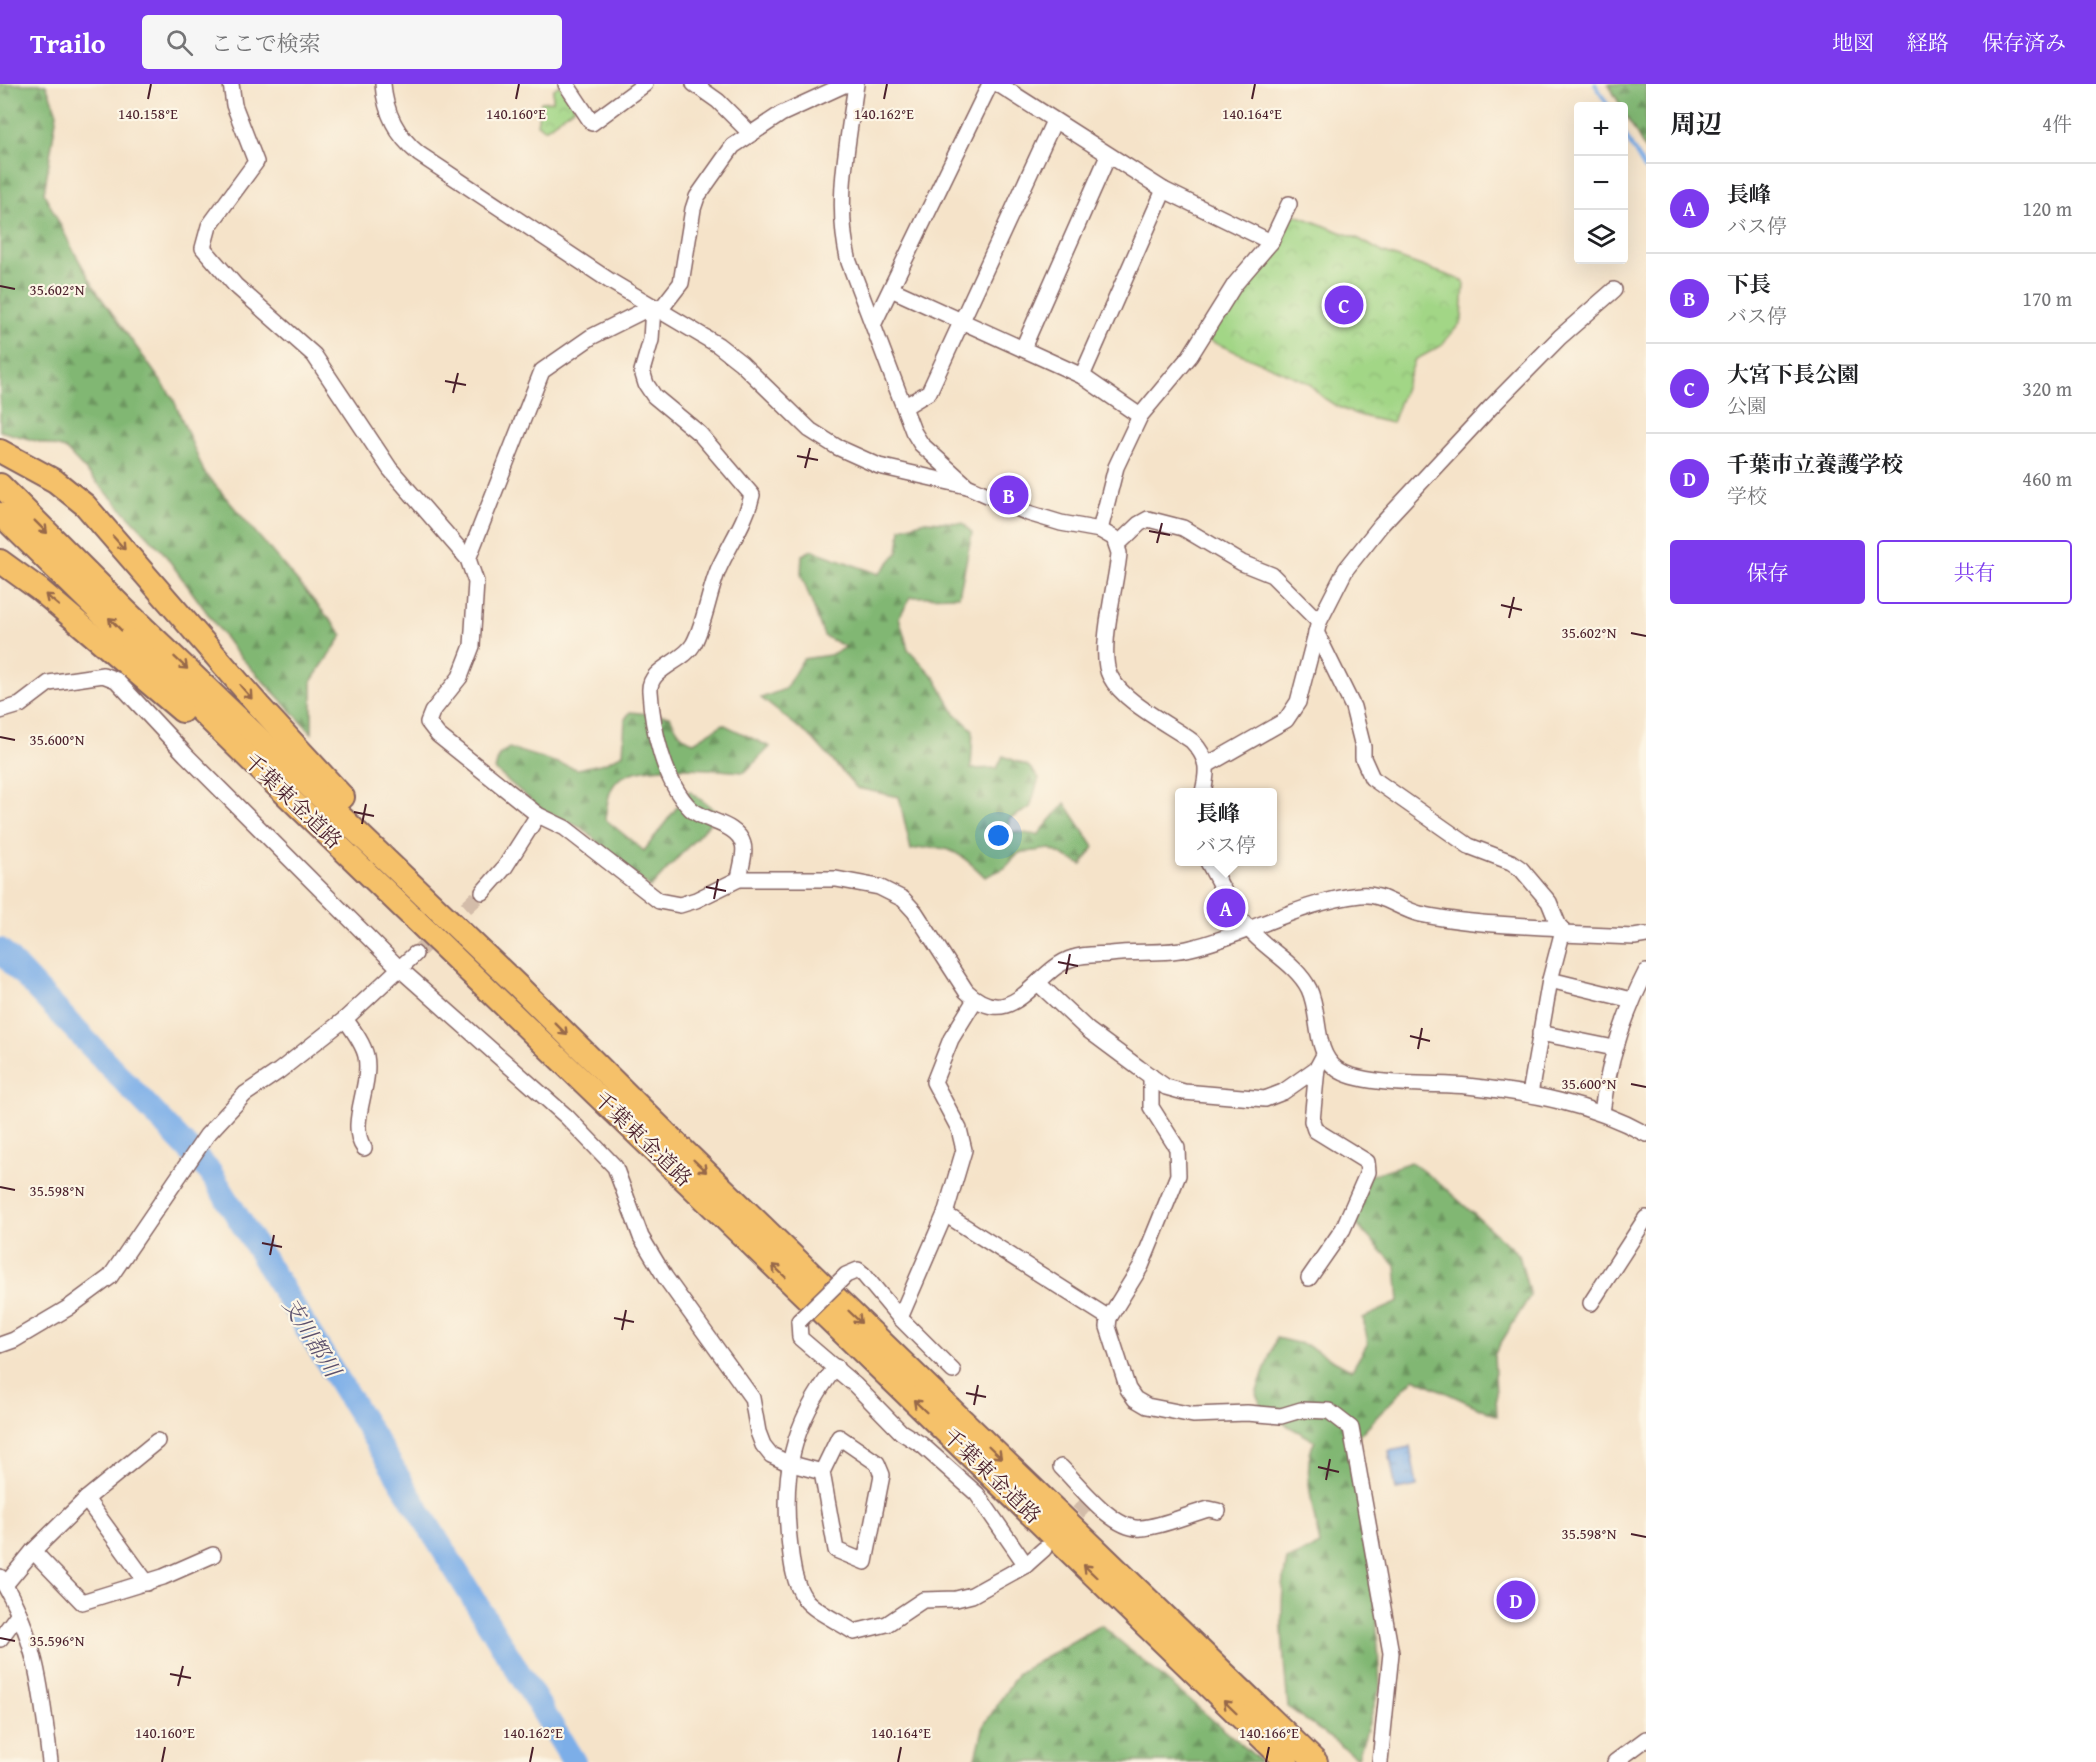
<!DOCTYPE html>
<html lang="ja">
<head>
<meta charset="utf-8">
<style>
  :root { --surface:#fff; --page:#f6f6f6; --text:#202124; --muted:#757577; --line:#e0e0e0; --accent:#7c3aed }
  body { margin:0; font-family:"Gentium Book Plus","Noto Serif JP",serif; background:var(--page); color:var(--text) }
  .controls { position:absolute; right:18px; top:18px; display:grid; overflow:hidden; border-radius:6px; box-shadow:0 6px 24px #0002 }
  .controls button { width:54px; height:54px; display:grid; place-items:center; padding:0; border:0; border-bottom:2px solid var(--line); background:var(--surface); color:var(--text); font:30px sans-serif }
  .you { position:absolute; left:999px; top:752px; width:21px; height:21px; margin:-15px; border:4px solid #fff; border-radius:50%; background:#1a73e8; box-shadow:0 0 0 9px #1a73e833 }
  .badge { display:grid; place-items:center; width:39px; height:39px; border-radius:50%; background:var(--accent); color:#fff; font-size:20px; font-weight:700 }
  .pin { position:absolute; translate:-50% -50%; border:3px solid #fff; box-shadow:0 2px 6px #0006 }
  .popup { position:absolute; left:1175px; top:704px; width:102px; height:78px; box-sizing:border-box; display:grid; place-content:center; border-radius:6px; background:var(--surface); filter:drop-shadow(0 2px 4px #0005); font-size:20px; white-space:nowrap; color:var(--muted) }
  .popup b { font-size:22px; color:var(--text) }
  .popup::after { content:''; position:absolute; left:50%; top:100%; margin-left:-12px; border:12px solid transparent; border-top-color:var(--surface) }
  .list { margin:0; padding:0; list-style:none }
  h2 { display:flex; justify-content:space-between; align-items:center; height:78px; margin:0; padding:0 24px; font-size:26px }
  h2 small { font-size:20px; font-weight:400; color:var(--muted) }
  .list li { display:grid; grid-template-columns:39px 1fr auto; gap:18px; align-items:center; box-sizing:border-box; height:90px; padding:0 24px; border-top:2px solid var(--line) }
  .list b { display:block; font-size:22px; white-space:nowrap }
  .list p { margin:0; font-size:20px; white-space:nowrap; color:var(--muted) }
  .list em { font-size:20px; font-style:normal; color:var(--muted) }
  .actions { display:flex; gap:12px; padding:18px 24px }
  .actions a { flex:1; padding:14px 0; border:2px solid var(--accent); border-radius:6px; text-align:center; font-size:21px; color:var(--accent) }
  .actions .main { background:var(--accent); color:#fff }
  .icon { flex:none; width:33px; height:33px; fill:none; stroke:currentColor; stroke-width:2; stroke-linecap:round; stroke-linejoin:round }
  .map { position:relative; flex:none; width:1646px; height:1678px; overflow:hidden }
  header { display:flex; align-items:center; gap:36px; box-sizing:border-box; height:84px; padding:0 30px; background:var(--accent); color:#fff }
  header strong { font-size:28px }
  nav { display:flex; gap:33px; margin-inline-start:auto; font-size:21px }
  .search { width:420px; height:54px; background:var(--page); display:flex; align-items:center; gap:15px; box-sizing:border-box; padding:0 21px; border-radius:6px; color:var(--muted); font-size:22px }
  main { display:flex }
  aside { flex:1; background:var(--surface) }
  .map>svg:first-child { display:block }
</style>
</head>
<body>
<header>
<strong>Trailo</strong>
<div class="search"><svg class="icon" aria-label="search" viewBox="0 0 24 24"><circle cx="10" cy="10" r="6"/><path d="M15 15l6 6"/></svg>ここで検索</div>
<nav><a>地図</a><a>経路</a><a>保存済み</a></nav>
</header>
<main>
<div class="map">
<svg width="1646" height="1678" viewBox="0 0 1646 1678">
  <defs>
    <pattern id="forest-firs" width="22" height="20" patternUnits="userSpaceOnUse" patternTransform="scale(1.5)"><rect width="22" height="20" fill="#81b773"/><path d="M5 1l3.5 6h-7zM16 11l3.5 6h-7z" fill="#6c945f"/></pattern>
    <pattern id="park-crowns" width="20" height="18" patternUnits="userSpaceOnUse" patternTransform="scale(1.5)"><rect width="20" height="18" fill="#a2d686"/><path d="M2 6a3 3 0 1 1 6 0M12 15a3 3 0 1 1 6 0" fill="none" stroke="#8db774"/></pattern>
    <pattern id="water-ripples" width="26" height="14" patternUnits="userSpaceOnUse" patternTransform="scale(1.5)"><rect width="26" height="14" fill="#7caee8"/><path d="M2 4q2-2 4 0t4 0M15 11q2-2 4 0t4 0" fill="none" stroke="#688dbc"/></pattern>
  </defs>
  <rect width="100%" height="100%" fill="#fcf5e5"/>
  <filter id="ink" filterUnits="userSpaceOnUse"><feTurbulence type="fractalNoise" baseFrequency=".0167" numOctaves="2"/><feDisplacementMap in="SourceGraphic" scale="12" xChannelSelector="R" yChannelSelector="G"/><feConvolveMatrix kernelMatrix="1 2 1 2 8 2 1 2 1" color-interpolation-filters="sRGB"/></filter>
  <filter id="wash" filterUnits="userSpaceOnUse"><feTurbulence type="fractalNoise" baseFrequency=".008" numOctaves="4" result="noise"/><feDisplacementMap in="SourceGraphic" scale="24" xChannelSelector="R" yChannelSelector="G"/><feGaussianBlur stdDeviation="1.35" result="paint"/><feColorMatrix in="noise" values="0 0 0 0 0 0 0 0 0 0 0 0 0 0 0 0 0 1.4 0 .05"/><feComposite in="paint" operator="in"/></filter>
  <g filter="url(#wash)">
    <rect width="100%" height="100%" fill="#f5e3c9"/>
    <!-- forest -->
    <g fill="url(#forest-firs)" stroke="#666b4f" stroke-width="1.5">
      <polygon points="0,0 46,0 57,29 44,109 73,166 99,211 173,314 204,388 343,551 312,596 312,649 234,566 163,468 65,365 0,347"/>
      <polygon points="1608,0 1646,0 1646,67 1624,28 1624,22 1621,22"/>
      <path d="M925 437 963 439 972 449 959 512 911 513 899 533 908 565 935 594 955 629 973 646 971 685 997 684 1003 672 1028 682 1039 694 1030 724 1009 735V747L1038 751 1065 719 1094 763 1082 781 1050 765 1019 769 1005 784 985 793C961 769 947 758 911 766L899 713 857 704 813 655 761 614 785 605 803 575 830 571 846 563 824 552 801 490 802 471 812 466 879 490 898 468 901 444Z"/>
      <path d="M630 628 670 632C675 643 681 655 694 658L723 640 770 663 745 688C713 686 644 676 618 696 608 705 607 722 605 735L644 767 689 707 719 729 650 804 582 744 543 726 495 686 499 671 509 664 577 685 605 679 623 670 625 635Z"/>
      <path d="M1411 1078 1445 1104 1519 1171 1530 1212 1494 1270 1497 1332 1414 1294 1348 1363 1375 1507 1380 1603 1358 1674 1288 1623C1284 1574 1277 1525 1287 1476L1320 1461C1315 1434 1300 1380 1315 1357L1265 1329 1256 1310 1276 1254 1306 1261 1352 1286 1368 1259 1363 1234 1399 1218 1396 1182 1356 1140 1368 1092Z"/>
      <polygon points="1101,1541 1262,1678 975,1678 984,1641 1018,1589"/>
    </g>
    <!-- park -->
    <g fill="url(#park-crowns)" stroke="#767a58" stroke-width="1.5">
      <polygon points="559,1 575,23 545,45 537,40 541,18 553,17 553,6"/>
      <path d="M1291 129 1359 155 1382 168 1464 197 1462 237 1441 262 1415 276 1392 339C1362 333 1328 325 1309 299L1205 255 1234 206 1273 168Z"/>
    </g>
    <!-- water -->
    <polygon fill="url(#water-ripples)" stroke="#63668a" stroke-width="1.5" points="1410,1363 1417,1402 1396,1406 1389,1367"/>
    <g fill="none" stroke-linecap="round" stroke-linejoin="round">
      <!-- stream -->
      <g stroke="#7caee8" stroke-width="4">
        <polyline points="1595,0 1608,22"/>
        <polyline points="1624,49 1646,87"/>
      </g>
      <!-- river -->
      <polyline stroke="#7caee8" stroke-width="24" points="0,866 210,1088 574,1678"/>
    </g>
  </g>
  <g filter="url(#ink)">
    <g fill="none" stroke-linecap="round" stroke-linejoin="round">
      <!-- minor-tunnel -->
      <g stroke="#d3bca9" stroke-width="15" stroke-dasharray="15 8" stroke-linecap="butt">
        <polyline points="415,870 483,808"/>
        <polyline points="1062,1445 1092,1414"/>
      </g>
      <defs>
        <g id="minor">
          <path d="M231 0 234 21 256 78 209 142 203 164 235 201 314 271 390 385 468 475 476 498 472 562 460 593 432 628 428 638 438 651 538 731 565 744 659 817 680 821 696 816 739 795H836L879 803 903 815 915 828 966 907C1013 952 1035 885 1073 874 1084 870 1098 871 1110 870 1138 866 1163 871 1191 864 1247 851 1303 817 1360 811 1381 808 1401 826 1420 830 1466 840 1514 841 1561 844"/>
          <path d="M383 0C385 29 397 52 419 70L610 197 718 261 741 279 810 346 837 363 879 382 967 402 1028 429 1061 439 1100 446 1114 454 1119 469C1117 498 1097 568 1110 592 1123 618 1168 640 1192 657 1209 675 1208 686 1203 708"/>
          <polyline points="566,0 592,39 645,0"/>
          <polyline points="694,0 718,17 750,49"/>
          <path d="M856 0C848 60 834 119 849 178L913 347 921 360 965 400"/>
          <polyline points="998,0 1164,106 1271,158"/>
          <polyline points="891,205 1082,292 1140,332"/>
          <polyline points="660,226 681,199 693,125 697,113 733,62 781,30 844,1 855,0"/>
          <polyline points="874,239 990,0"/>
          <polyline points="1023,264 1108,72"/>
          <polyline points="1082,292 1164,106"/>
          <polyline points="904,323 929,308 1054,37"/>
          <polyline points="1100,446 1116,383 1140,332 1190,272 1235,200 1271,158 1289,120"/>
          <polyline points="1117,461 1139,440 1148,435 1183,444 1242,479 1272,491 1319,538"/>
          <path d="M468 475 542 287 591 253 653 222 651 256 642 287 646 300 654 312 700 350 752 411C746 438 729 461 718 486 709 508 705 538 694 559 685 578 648 584 650 607 652 643 664 699 691 725 705 738 737 739 743 760 746 769 740 786 739 795"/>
          <polyline points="1316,548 1353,623 1363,663 1363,674 1372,694 1469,762 1511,778 1521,785 1549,818 1562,850 1550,896 1530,1010"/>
          <polyline points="0,627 20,621 49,599 103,591 116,596 186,671 400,885 567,1033 615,1083 641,1153 665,1193 752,1314 758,1348 763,1361 771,1371 788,1379 822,1388"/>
          <polyline points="1207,681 1286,636 1298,618 1319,538 1346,485 1381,441 1491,323 1560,253 1614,206"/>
          <path d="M1208 778C1220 799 1231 825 1248 844 1265 865 1297 880 1309 905 1321 930 1313 968 1337 985 1361 1003 1435 999 1467 1002 1530 1009 1590 1019 1646 1050"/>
          <polyline points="483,808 505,783 538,731"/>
          <polyline points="1562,850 1634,853 1646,851"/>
          <polyline points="1550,896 1632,916"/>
          <polyline points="1039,900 1088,946 1139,984 1166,1003 1184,1008 1265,1015 1283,1008 1317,984 1324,971"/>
          <path d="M345 935C353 946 363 959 366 972 372 1003 347 1040 364 1064"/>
          <polyline points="1540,949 1614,964"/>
          <polyline points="1151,992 1151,1023 1177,1064 1178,1091 1141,1182 1109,1234 1108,1243 1128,1305 1135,1315 1147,1322 1193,1331 1247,1329 1281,1332 1301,1326 1329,1327 1351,1344 1391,1569 1380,1678"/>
          <path d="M1602 1028C1608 978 1623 933 1646 888"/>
          <polyline points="945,1130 1109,1234"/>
          <polyline points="864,1191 900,1234 945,1130 964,1066 959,1045 934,998 951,955 975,916"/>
          <polyline points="1309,1194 1343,1145 1368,1088 1367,1078 1315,1046 1312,1037 1317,984"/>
          <polyline points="1591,1219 1646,1134"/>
          <polyline points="900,1234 953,1287"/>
          <polyline points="799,1237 800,1254 855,1301 901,1348 922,1361 977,1410 1026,1481"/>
          <polyline points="0,1261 14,1256 68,1224 110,1193 207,1051 245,1010 279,987 345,935 415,870"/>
          <path d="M836 1283C791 1340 781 1392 790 1463 792 1481 794 1499 805 1515 815 1528 840 1538 854 1548L887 1540 923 1516 956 1515 972 1511 1026 1481 1044 1465"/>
          <polygon points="839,1353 877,1379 882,1391 865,1478 836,1466 822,1388"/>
          <path d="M1061 1383C1080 1402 1114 1447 1141 1444 1161 1443 1189 1430 1209 1425L1218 1427"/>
          <polyline points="86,1415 147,1499"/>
          <polyline points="33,1467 82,1518 163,1493 213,1471"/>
          <path d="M0 1493C37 1553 42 1610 50 1678"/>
          <polyline points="5,1501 33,1467 86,1415 157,1357"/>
          <polyline points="0,1555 19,1529"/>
          <polyline points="1615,1678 1646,1655"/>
        </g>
        <g id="highway">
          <polyline points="0,367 55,397 85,421 259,622 343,713"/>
          <polyline points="0,401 125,526 520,904 672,1055 1316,1678"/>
          <polyline points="0,430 275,700 1287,1678"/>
          <polyline points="0,477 40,506 182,627"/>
        </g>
      </defs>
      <!-- minor casing -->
      <use href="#minor" stroke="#866462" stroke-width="18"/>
      <!-- highway casing -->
      <use href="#highway" stroke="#866462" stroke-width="26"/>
      <!-- minor -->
      <use href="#minor" stroke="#fff" stroke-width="15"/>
      <!-- highway -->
      <use href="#highway" stroke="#f5c16b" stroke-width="22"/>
      <defs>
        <polyline id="minor-bridge" points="799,1237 846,1191 858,1186 864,1191"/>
      </defs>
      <!-- minor-bridge casing -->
      <use href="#minor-bridge" stroke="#866462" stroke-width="18" stroke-linecap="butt"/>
      <!-- minor-bridge -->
      <use href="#minor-bridge" stroke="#fff" stroke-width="15"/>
    </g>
    <!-- one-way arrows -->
    <defs><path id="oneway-shaft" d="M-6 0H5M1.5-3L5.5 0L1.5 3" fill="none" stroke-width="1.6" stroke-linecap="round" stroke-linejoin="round" transform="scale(1.5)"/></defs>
    <g stroke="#976848">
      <use href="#oneway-shaft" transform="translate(41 443) rotate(45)"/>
      <use href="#oneway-shaft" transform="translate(119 459) rotate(48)"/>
      <use href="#oneway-shaft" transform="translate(52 516) rotate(-140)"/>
      <use href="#oneway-shaft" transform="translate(115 540) rotate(-135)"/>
      <use href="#oneway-shaft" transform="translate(181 579) rotate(43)"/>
      <use href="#oneway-shaft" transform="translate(246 608) rotate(49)"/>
      <use href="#oneway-shaft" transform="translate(561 945) rotate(45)"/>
      <use href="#oneway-shaft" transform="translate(700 1082) rotate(44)"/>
      <use href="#oneway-shaft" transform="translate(779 1187) rotate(-136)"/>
      <use href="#oneway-shaft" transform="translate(855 1233) rotate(44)"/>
      <use href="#oneway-shaft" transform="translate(920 1322) rotate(-136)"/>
      <use href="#oneway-shaft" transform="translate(995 1368) rotate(44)"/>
      <use href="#oneway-shaft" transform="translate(1090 1487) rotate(-136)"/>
      <use href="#oneway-shaft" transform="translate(1230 1623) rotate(-136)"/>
    </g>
  </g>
  <!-- ticks -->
  <path fill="none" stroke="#4a1f2b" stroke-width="2" d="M148 15 151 0M516 15 519 0M884 15 887 0M1252 15 1255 0M0 202 15 205M445 297 466 301M453 309 458 289M797 372 818 376M805 384 810 364M1149 447 1170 451M1157 459 1162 439M1501 521 1522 526M1509 534 1514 513M1631 549 1646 552M0 653 15 656M354 728 374 732M362 740 366 720M706 803 726 807M714 815 718 795M1058 878 1078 882M1066 890 1070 870M1410 952 1430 957M1418 965 1422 944M1631 1000 1646 1003M0 1103 15 1106M262 1159 282 1163M270 1171 274 1151M614 1234 634 1238M622 1246 626 1226M966 1309 986 1313M974 1321 978 1301M1318 1383 1339 1388M1326 1396 1330 1375M1631 1450 1646 1453M0 1554 15 1557M170 1590 191 1594M178 1602 183 1582M162 1678 165 1663M530 1678 533 1663M898 1678 901 1663M1266 1678 1269 1663"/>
  <g text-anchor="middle" stroke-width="4.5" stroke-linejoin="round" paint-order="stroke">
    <!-- street labels -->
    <g font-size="21" fill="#4a1f2b" stroke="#fcf5e5">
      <text transform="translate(293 717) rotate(44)" y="7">千葉東金道路</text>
      <text transform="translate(643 1055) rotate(44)" y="7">千葉東金道路</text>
      <text transform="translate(992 1392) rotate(44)" y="7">千葉東金道路</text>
    </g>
    <!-- water labels -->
    <g font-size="22" font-style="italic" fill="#5c516d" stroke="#fcf5e5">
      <text transform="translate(312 1253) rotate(58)" y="8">支川都川</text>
    </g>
  </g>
  <g font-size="15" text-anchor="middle" fill="#4a1f2b" stroke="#fcf5e5" stroke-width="4.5" stroke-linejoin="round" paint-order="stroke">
    <text x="148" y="35">140.158°E</text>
    <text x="516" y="35">140.160°E</text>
    <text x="884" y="35">140.162°E</text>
    <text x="1252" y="35">140.164°E</text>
    <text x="57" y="211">35.602°N</text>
    <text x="1589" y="554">35.602°N</text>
    <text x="57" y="661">35.600°N</text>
    <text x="1589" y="1005">35.600°N</text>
    <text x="57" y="1112">35.598°N</text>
    <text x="1589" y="1455">35.598°N</text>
    <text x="57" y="1562">35.596°N</text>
    <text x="165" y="1654">140.160°E</text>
    <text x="533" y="1654">140.162°E</text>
    <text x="901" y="1654">140.164°E</text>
    <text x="1269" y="1654">140.166°E</text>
  </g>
</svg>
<div class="controls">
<button>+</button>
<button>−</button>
<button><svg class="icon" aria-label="layers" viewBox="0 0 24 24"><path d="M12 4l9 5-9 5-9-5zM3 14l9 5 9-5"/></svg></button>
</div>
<div class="you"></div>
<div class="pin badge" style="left:1226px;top:824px">A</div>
<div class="popup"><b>長峰</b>バス停</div>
<div class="pin badge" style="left:1009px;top:411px">B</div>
<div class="pin badge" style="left:1344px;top:221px">C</div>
<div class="pin badge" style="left:1516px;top:1516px">D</div>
</div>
<aside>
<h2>周辺<small>4件</small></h2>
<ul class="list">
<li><span class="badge">A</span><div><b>長峰</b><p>バス停</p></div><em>120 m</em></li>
<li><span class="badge">B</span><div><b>下長</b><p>バス停</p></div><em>170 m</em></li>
<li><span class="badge">C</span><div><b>大宮下長公園</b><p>公園</p></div><em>320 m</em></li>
<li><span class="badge">D</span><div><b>千葉市立養護学校</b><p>学校</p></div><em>460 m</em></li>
</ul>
<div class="actions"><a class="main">保存</a><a>共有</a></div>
</aside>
</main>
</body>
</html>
